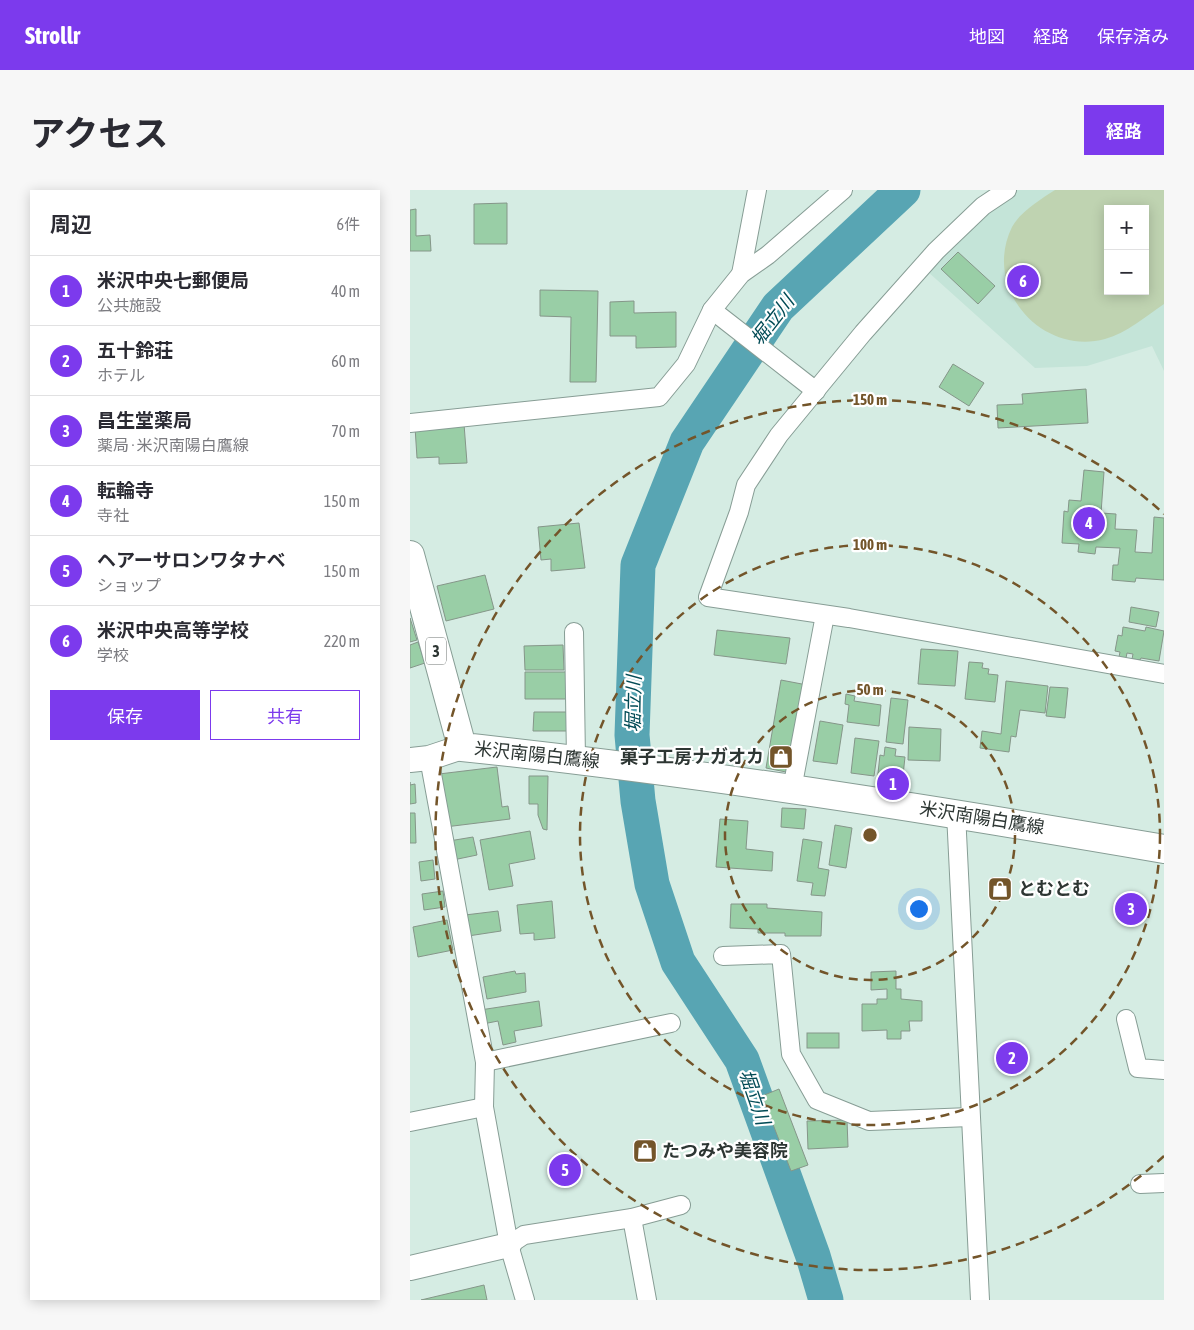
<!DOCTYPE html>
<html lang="ja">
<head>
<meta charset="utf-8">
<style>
  :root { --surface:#fff; --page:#f7f7f7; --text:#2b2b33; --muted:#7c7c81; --line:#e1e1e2; --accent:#7c3aed }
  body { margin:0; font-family:"Asap Condensed","Noto Sans JP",sans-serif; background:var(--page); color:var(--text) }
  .controls { position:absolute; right:15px; top:15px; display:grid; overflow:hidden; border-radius:0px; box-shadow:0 2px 12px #0003 }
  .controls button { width:45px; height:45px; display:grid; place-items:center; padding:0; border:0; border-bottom:1px solid var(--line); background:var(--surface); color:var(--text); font:25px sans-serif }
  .you { position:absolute; left:508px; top:718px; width:18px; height:18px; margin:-12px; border:4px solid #fff; border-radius:50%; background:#1a73e8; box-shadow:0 0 0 8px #1a73e833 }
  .badge { display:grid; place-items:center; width:32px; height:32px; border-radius:50%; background:var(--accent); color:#fff; font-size:16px; font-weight:700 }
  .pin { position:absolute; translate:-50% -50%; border:2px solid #fff; box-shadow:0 1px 5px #0006 }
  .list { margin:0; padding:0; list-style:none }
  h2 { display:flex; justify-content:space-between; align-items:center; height:65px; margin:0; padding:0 20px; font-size:21px }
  h2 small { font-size:16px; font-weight:400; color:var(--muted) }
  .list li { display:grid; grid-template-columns:32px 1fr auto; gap:15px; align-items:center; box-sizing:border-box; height:70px; padding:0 20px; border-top:1px solid var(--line) }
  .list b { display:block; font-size:19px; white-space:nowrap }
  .list p { margin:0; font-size:16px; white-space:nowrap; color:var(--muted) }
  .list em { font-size:16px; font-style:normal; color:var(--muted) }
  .actions { display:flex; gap:10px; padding:15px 20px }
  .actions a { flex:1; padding:11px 0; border:1px solid var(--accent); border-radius:0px; text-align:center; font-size:18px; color:var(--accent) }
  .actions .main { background:var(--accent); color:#fff }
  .map { position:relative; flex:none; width:754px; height:1110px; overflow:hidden; border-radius:0px }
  header { display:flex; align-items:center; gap:30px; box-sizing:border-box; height:70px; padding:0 25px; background:var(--accent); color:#fff }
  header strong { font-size:24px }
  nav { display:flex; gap:28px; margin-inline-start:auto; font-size:18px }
  .intro { display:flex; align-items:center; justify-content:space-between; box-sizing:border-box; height:120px; padding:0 30px }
  h1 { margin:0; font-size:35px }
  .button { padding:12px 22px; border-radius:0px; background:var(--accent); color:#fff; font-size:18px; font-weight:700 }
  main { display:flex; gap:30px; padding:0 30px }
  aside { flex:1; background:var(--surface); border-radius:0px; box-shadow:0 2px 12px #0003 }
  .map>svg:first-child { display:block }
</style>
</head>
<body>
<header>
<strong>Strollr</strong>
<nav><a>地図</a><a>経路</a><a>保存済み</a></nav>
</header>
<div class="intro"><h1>アクセス</h1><a class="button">経路</a></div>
<main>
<aside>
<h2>周辺<small>6件</small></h2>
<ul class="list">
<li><span class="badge">1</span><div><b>米沢中央七郵便局</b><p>公共施設</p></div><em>40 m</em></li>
<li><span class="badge">2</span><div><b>五十鈴荘</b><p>ホテル</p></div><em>60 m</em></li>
<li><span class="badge">3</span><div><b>昌生堂薬局</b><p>薬局 · 米沢南陽白鷹線</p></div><em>70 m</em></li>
<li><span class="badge">4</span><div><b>転輪寺</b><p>寺社</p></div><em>150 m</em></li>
<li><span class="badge">5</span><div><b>ヘアーサロンワタナベ</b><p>ショップ</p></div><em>150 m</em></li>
<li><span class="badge">6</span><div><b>米沢中央高等学校</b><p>学校</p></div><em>220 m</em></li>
</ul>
<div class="actions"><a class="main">保存</a><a>共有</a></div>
</aside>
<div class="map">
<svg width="754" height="1110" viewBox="0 0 754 1110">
  <rect width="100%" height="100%" fill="#d5ece3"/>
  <!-- built -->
  <path fill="#c4e4d8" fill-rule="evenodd" d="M607 0H754V181L742 156 677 176 625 178 517 81 574 22ZM698 19H735V101H698Z"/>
  <!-- green -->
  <path fill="#bfd3b1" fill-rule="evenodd" d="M645 0H754V114C736 126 717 143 695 149 631 166 572 98 602 37 610 22 631 9 645 0ZM698 19H735V101H698Z"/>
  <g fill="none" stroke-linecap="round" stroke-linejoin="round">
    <!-- river -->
    <polyline stroke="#58a5b3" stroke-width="35" points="416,1110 403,1066 332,870 268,772 242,694 228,611 222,545 228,375 277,252 368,117 493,0"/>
  </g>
  <!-- building -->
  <g fill="#99cea6" stroke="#859689">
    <polygon points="97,13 97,54 64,54 64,14"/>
    <polygon points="6,19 6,46 20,45 21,61 0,61 0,20"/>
    <polygon points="548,62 585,96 568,114 531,79"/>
    <polygon points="130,100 188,101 186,192 160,192 161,127 130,126"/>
    <polygon points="224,111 224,123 266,122 266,157 226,158 226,146 200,146 200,112"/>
    <polygon points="543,174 574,193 559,216 529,197"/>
    <polygon points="676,199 678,233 588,238 587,215 613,214 612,204"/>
    <polygon points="54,234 57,273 29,274 29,267 7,268 5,237"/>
    <polygon points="674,280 694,282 691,323 706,324 705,339 727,340 725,362 742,363 744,327 754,328 754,390 726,388 725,392 702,390 703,375 708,375 710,358 686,357 685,364 668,362 669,354 652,353 654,321 658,322 659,310 671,311"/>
    <polygon points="169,333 175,378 141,381 141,369 131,370 128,337"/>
    <polygon points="75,385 84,419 36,431 27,396"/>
    <polygon points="721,417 749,422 746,437 719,432"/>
    <polygon points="0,428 7,450 0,452"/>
    <polygon points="713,437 735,441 736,437 754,441 749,471 731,468 730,470 722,469 723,464 717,463 716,468 709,467 710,462 705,461 708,445 712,446"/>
    <polygon points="307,440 380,448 376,474 304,465"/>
    <polygon points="8,452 15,473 0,478 0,455"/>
    <polygon points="153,455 154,480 115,480 114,456"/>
    <polygon points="511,459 548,461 545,496 508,494"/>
    <polygon points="559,472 573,473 572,478 579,479 578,484 588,485 585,512 555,509"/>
    <polygon points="115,482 156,482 157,509 115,509"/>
    <polygon points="371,490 397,495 381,583 356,578"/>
    <polygon points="596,491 638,496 635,523 610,520 606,547 601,546 599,562 570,558 572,541 591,544"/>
    <polygon points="640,497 658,498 655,528 636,526"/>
    <polygon points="436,504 445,506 444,511 471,515 469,536 437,532 439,515 435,514"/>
    <polygon points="481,508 498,510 493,554 476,552"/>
    <polygon points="124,522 158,522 158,541 123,541"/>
    <polygon points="410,531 433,535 427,574 403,571"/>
    <polygon points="499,537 531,539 530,571 498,570"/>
    <polygon points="445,548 469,551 464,586 441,583"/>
    <polygon points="475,557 486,559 485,566 495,567 491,604 466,601 470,565 474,566"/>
    <polygon points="87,577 92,617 98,616 100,629 35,637 29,584"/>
    <polygon points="119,586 138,586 137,640 133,639 128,625 128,614 119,614"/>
    <polygon points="0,592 0,595 5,594 6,613 0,614"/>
    <polygon points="372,618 396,619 394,639 371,637"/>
    <polygon points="0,623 5,623 6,653 0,653"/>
    <polygon points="310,629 338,631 336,659 363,662 362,681 306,677"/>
    <polygon points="425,635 442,638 436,678 419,675"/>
    <polygon points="120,641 125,669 99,674 103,696 79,700 70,650"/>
    <polygon points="63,647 67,665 43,670 39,651"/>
    <polygon points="393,649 412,652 408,678 419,680 415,706 401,705 403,693 387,691"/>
    <polygon points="23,670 25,689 11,691 9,672"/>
    <polygon points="33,701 35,717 14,720 12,704"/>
    <polygon points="142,711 145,748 124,750 124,743 110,744 107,715"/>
    <polygon points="321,714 357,714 357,718 412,722 411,746 375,746 375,743 348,743 348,739 320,738"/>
    <polygon points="88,721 91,741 58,746 55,725"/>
    <polygon points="37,730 43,760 8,767 3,737"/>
    <polygon points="105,781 106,784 115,783 116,802 77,809 73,787"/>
    <polygon points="486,781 486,799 491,799 491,809 512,811 512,831 499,831 500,841 491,841 491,849 477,849 477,840 452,841 452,814 467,814 467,809 477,809 477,799 461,800 461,782"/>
    <polygon points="129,811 132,836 104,841 106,852 93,855 88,831 73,834 70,820"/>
    <rect x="397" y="843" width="32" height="15"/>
    <polygon points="369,899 398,975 381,981 352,906"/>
    <polygon points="437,930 438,957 398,959 397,931"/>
    <polygon points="74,1095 77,1110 11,1110"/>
  </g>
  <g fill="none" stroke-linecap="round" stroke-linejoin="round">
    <defs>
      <g id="street">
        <polyline points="597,0 573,16 526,61 453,143 369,245 336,295 329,322 298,407 439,428 754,484"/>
        <polyline points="331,84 347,0"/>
        <polyline points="302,120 406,201"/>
        <polyline points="0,233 249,207 276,174 302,120 331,84 358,65 433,0"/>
        <polyline points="164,442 166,569"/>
        <polyline points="19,568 75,872 74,917 99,1055 115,1110"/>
        <polyline points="382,599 415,425"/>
        <polyline points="546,623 570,1110"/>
        <polyline points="313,766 371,764 381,864 407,910 459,931 560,927"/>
        <polyline points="716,829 728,878 754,880"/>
        <polyline points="75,872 261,833"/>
        <polyline points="0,932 74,917"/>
        <polyline points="730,994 754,993"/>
        <polyline points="222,1028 237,1110"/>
        <polyline points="99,1055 114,1045 222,1028 271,1015"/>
      </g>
      <g id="secondary">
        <polyline points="0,570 19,568 52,557"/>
        <polyline points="0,1078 99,1055"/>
      </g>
      <path id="primary" d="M0 365 52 557C288 582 521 619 754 659"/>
    </defs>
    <!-- street casing -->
    <use href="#street" stroke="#879d95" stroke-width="20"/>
    <!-- secondary casing -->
    <use href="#secondary" stroke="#879d95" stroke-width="26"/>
    <!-- primary casing -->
    <use href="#primary" stroke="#879d95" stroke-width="30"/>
    <!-- street -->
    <use href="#street" stroke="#fff" stroke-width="18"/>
    <!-- secondary -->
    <use href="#secondary" stroke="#fff" stroke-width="24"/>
    <!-- primary -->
    <use href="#primary" stroke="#fff" stroke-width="28"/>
  </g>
  <!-- distance rings -->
  <g fill="none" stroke="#73552a" stroke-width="2.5" stroke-dasharray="9 6">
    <circle cx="460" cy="645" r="145"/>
    <circle cx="460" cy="645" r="290"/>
    <path d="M754 966A435 435 0 1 1 754 324"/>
  </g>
  <!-- icons -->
  <defs>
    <symbol id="shop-square" viewBox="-11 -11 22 22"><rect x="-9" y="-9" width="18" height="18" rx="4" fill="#73552a" stroke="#fff"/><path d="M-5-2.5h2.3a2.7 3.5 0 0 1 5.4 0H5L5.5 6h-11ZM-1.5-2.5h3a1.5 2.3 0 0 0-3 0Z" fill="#fff"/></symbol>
  </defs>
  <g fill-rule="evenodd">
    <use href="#shop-square" x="357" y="553" width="28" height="28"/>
    <use href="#shop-square" x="576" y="685" width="28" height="28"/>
    <use href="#shop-square" x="221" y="947" width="28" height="28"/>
  </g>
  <g text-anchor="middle" stroke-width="4.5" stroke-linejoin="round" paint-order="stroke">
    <!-- shield labels -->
    <rect fill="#fff" stroke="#6c7270" stroke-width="1" x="16" y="447.5" width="20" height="27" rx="4"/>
    <g font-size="16" font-weight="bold" fill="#2d3633">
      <text x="26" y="467">3</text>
    </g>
    <!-- street labels -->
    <g font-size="18" fill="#2d3633" stroke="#fff">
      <text transform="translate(127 565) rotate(6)" y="6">米沢南陽白鷹線</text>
      <text transform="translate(572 628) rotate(9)" y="6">米沢南陽白鷹線</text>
    </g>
    <!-- poi labels -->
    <g font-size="18" font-weight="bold" fill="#2d3633" stroke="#fff" text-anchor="start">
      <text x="354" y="573" text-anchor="end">菓子工房ナガオカ</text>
      <text x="608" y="705">とむとむ</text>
      <text x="252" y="967">たつみや美容院</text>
    </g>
    <!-- water labels -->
    <g font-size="19" font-style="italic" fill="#024b56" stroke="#fff">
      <text transform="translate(362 130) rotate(-52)" y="7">堀立川</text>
      <text transform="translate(223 514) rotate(-89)" y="7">堀立川</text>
      <text transform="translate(345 907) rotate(71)" y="7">堀立川</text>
    </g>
  </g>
  <circle cx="460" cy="645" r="8" fill="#73552a" stroke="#fff" stroke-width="2.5"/>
  <g font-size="15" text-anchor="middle" font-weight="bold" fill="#73552a" stroke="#fff" stroke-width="4.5" stroke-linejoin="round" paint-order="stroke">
    <text x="460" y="215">150 m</text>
    <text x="460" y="360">100 m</text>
    <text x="460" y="505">50 m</text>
  </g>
</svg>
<div class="controls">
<button>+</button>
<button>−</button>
</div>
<div class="you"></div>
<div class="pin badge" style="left:483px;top:594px">1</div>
<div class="pin badge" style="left:602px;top:868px">2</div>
<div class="pin badge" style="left:721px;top:719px">3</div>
<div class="pin badge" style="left:679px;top:333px">4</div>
<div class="pin badge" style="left:155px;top:980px">5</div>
<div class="pin badge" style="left:613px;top:91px">6</div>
</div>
</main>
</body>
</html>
